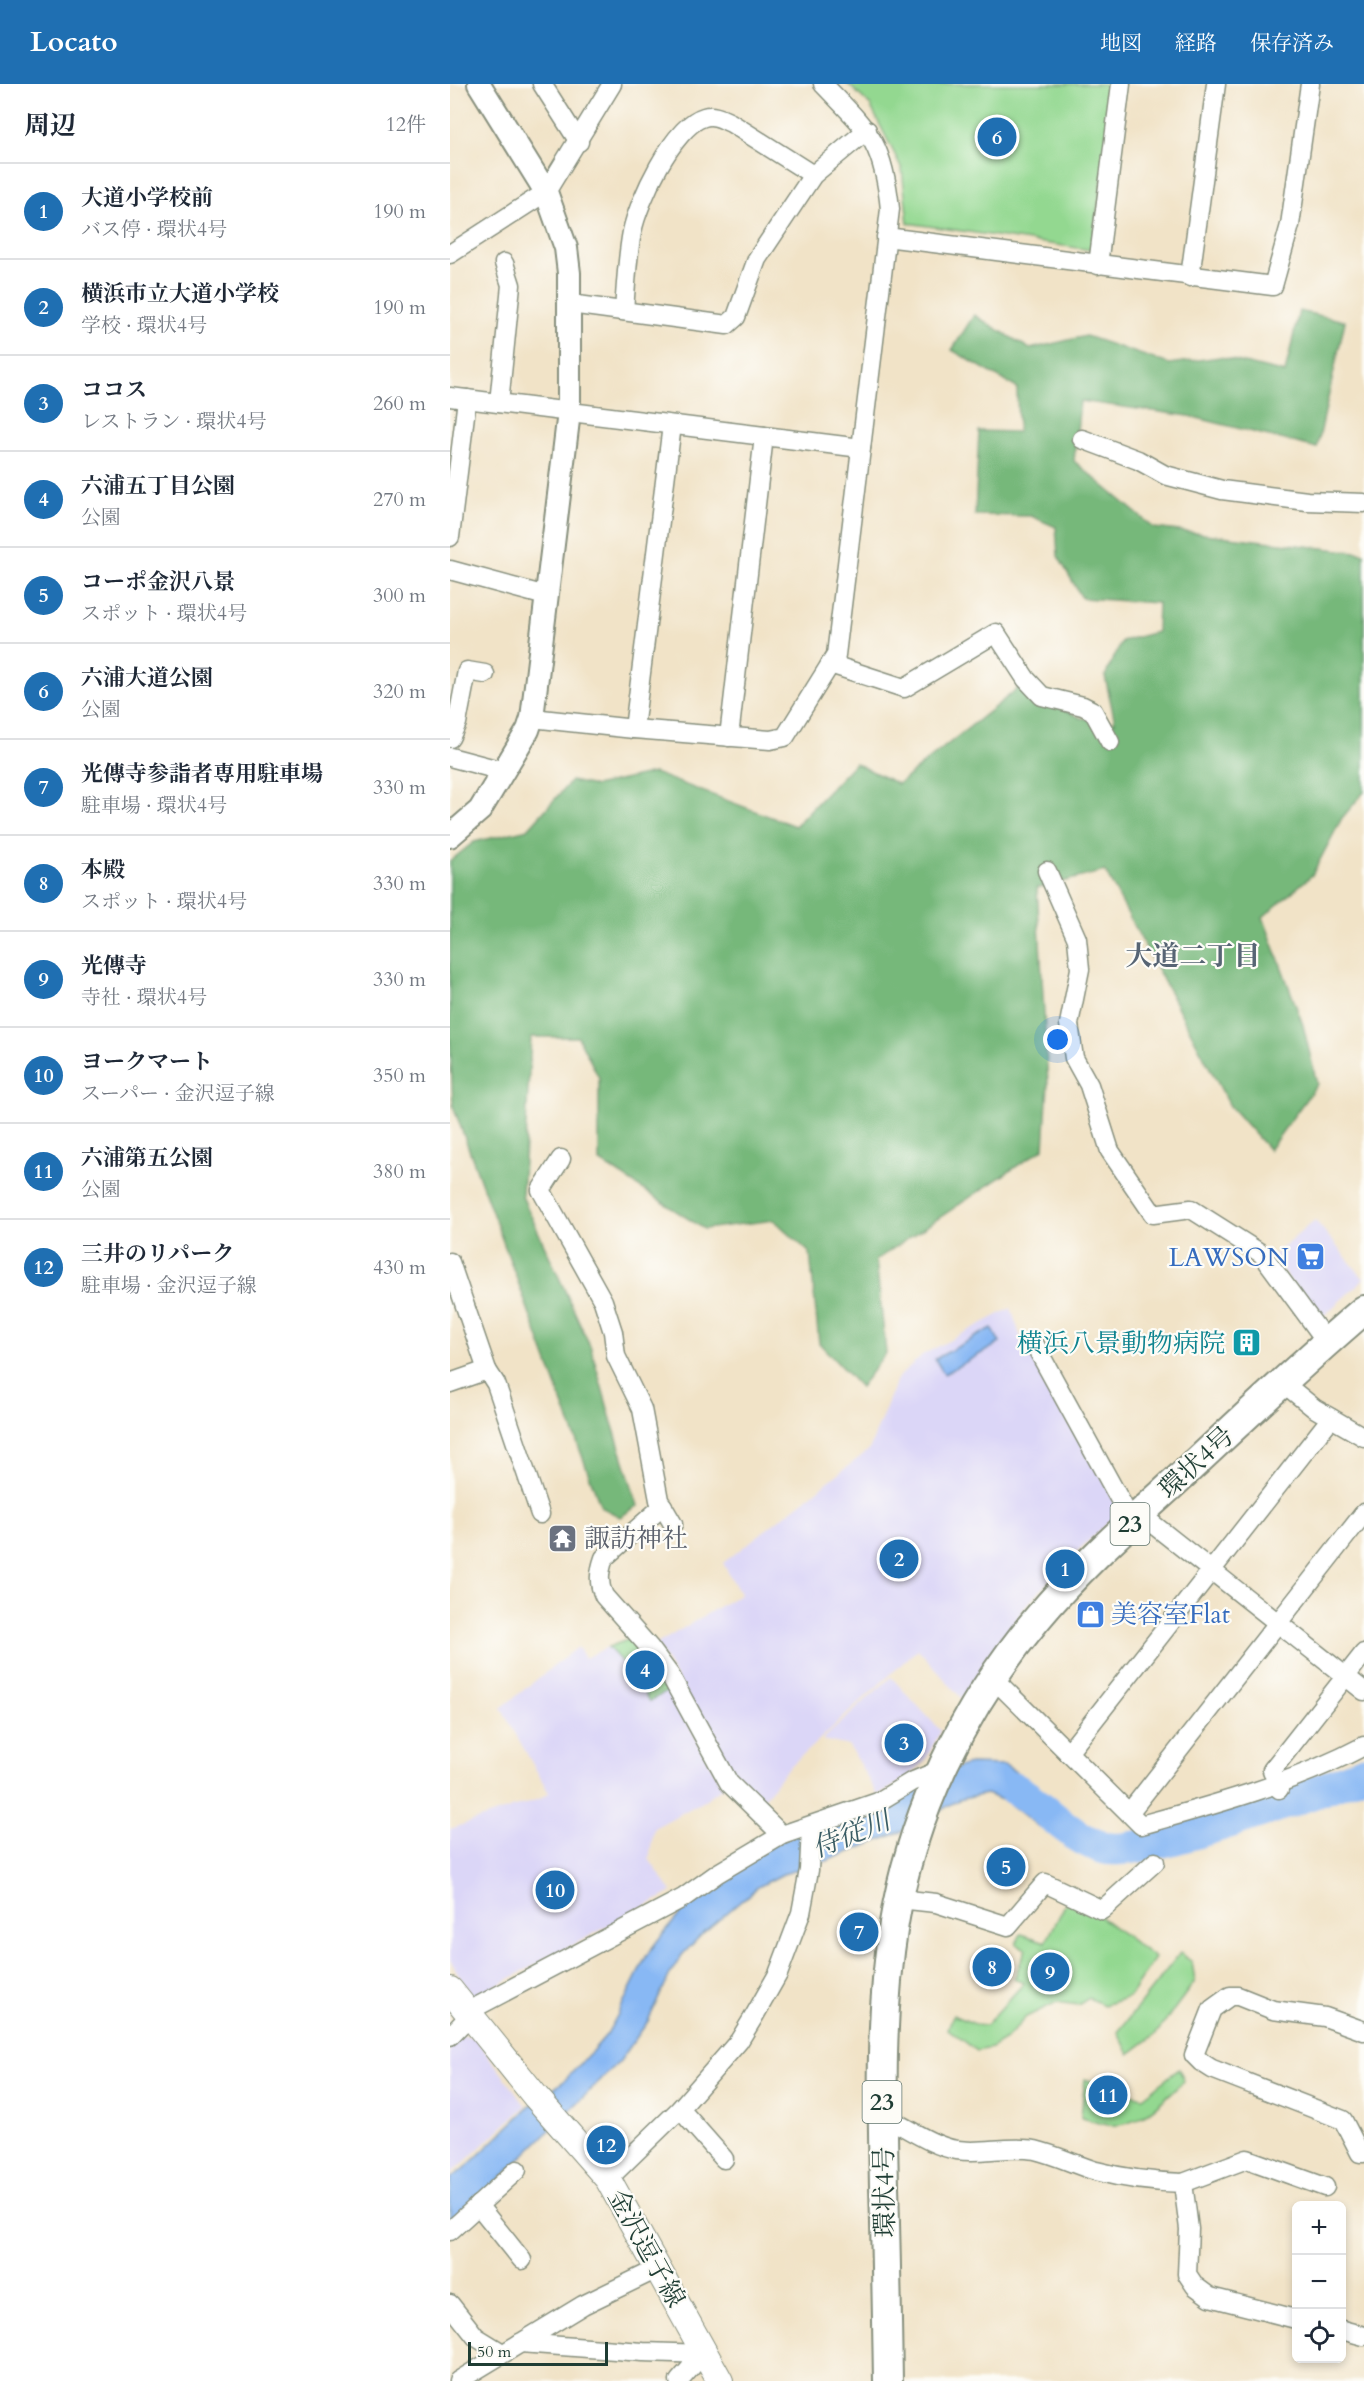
<!DOCTYPE html>
<html lang="ja">
<head>
<meta charset="utf-8">
<style>
  :root { --surface:#fff; --page:#f6f6f7; --text:#1f2937; --muted:#747a83; --line:#e0e1e3; --accent:#1f6fb2 }
  body { margin:0; font-family:Cardo,"Noto Serif JP",serif; background:var(--page); color:var(--text) }
  .controls { position:absolute; right:18px; bottom:18px; display:grid; overflow:hidden; border-radius:9px; box-shadow:0 3px 9px #0003 }
  .controls button { width:54px; height:54px; display:grid; place-items:center; padding:0; border:0; border-bottom:2px solid var(--line); background:var(--surface); color:var(--text); font:30px sans-serif }
  .scale { position:absolute; left:18px; bottom:15px; width:140px; box-sizing:border-box; padding-left:6px; border:3px solid #1f3d34; border-top:0; font-size:16px; line-height:21px; white-space:nowrap; color:#1f3d34; -webkit-text-stroke:4px #fdfcf7; paint-order:stroke }
  .you { position:absolute; left:608px; top:956px; width:21px; height:21px; margin:-15px; border:4px solid #fff; border-radius:50%; background:#1a73e8; box-shadow:0 0 0 9px #1a73e833 }
  .badge { display:grid; place-items:center; width:39px; height:39px; border-radius:50%; background:var(--accent); color:#fff; font-size:20px; font-weight:700 }
  .pin { position:absolute; translate:-50% -50%; border:3px solid #fff; box-shadow:0 2px 6px #0006 }
  .list { margin:0; padding:0; list-style:none }
  h2 { display:flex; justify-content:space-between; align-items:center; height:78px; margin:0; padding:0 24px; font-size:26px }
  h2 small { font-size:20px; font-weight:400; color:var(--muted) }
  .list li { display:grid; grid-template-columns:39px 1fr auto; gap:18px; align-items:center; box-sizing:border-box; height:96px; padding:0 24px; border-top:2px solid var(--line) }
  .list b { display:block; font-size:22px; white-space:nowrap }
  .list p { margin:0; font-size:20px; white-space:nowrap; color:var(--muted) }
  .list em { font-size:20px; font-style:normal; color:var(--muted) }
  .icon { flex:none; width:33px; height:33px; fill:none; stroke:currentColor; stroke-width:2; stroke-linecap:round; stroke-linejoin:round }
  .map { position:relative; flex:none; width:914px; height:2297px; overflow:hidden }
  header { display:flex; align-items:center; gap:36px; box-sizing:border-box; height:84px; padding:0 30px; background:var(--accent); color:#fff }
  header strong { font-size:28px }
  nav { display:flex; gap:33px; margin-inline-start:auto; font-size:21px }
  main { display:flex }
  aside { flex:1; background:var(--surface) }
  .map>svg:first-child { display:block }
</style>
</head>
<body>
<header>
<strong>Locato</strong>
<nav><a>地図</a><a>経路</a><a>保存済み</a></nav>
</header>
<main>
<aside>
<h2>周辺<small>12件</small></h2>
<ul class="list">
<li><span class="badge">1</span><div><b>大道小学校前</b><p>バス停 · 環状4号</p></div><em>190 m</em></li>
<li><span class="badge">2</span><div><b>横浜市立大道小学校</b><p>学校 · 環状4号</p></div><em>190 m</em></li>
<li><span class="badge">3</span><div><b>ココス</b><p>レストラン · 環状4号</p></div><em>260 m</em></li>
<li><span class="badge">4</span><div><b>六浦五丁目公園</b><p>公園</p></div><em>270 m</em></li>
<li><span class="badge">5</span><div><b>コーポ金沢八景</b><p>スポット · 環状4号</p></div><em>300 m</em></li>
<li><span class="badge">6</span><div><b>六浦大道公園</b><p>公園</p></div><em>320 m</em></li>
<li><span class="badge">7</span><div><b>光傳寺参詣者専用駐車場</b><p>駐車場 · 環状4号</p></div><em>330 m</em></li>
<li><span class="badge">8</span><div><b>本殿</b><p>スポット · 環状4号</p></div><em>330 m</em></li>
<li><span class="badge">9</span><div><b>光傳寺</b><p>寺社 · 環状4号</p></div><em>330 m</em></li>
<li><span class="badge">10</span><div><b>ヨークマート</b><p>スーパー · 金沢逗子線</p></div><em>350 m</em></li>
<li><span class="badge">11</span><div><b>六浦第五公園</b><p>公園</p></div><em>380 m</em></li>
<li><span class="badge">12</span><div><b>三井のリパーク</b><p>駐車場 · 金沢逗子線</p></div><em>430 m</em></li>
</ul>
</aside>
<div class="map">
<svg width="914" height="2297" viewBox="0 0 914 2297">
  <rect width="100%" height="100%" fill="#fdfcf7"/>
  <filter id="ink" filterUnits="userSpaceOnUse"><feTurbulence type="fractalNoise" baseFrequency=".0167" numOctaves="2"/><feDisplacementMap in="SourceGraphic" scale="12" xChannelSelector="R" yChannelSelector="G"/><feConvolveMatrix kernelMatrix="1 2 1 2 8 2 1 2 1" color-interpolation-filters="sRGB"/></filter>
  <filter id="wash" filterUnits="userSpaceOnUse"><feTurbulence type="fractalNoise" baseFrequency=".008" numOctaves="4" result="noise"/><feDisplacementMap in="SourceGraphic" scale="24" xChannelSelector="R" yChannelSelector="G"/><feGaussianBlur stdDeviation="1.35" result="paint"/><feColorMatrix in="noise" values="0 0 0 0 0 0 0 0 0 0 0 0 0 0 0 0 0 1.4 0 .05"/><feComposite in="paint" operator="in"/></filter>
  <g filter="url(#wash)">
    <rect width="100%" height="100%" fill="#f1e3c7"/>
    <!-- built -->
    <g fill="#dbd6f7">
      <polygon points="865,1136 914,1195 868,1237 823,1172"/>
      <polygon points="561,1224 572,1257 580,1264 668,1422 664,1434 624,1470 575,1523 512,1615 468,1565 334,1688 310,1720 282,1694 207,1560 290,1510 273,1479 419,1366 447,1295 472,1271"/>
      <polygon points="128,1563 135,1574 158,1563 184,1591 199,1617 220,1606 273,1703 252,1718 204,1744 199,1775 222,1808 23,1914 0,1876 0,1745 89,1715 99,1709 51,1624"/>
      <polygon points="441,1593 491,1647 474,1678 455,1695 428,1712 399,1662 372,1656"/>
      <polygon points="12,1952 25,1954 76,2022 0,2091 0,1963"/>
    </g>
    <!-- green -->
    <g fill="#93d890" stroke="#598a62" stroke-width="1.5">
      <polygon points="398,0 667,0 641,166 458,139 452,85 420,21"/>
      <polygon points="183,1554 220,1606 199,1617 184,1591 158,1563"/>
      <polygon points="617,1817 649,1832 705,1874 679,1913 654,1921 639,1914 628,1921 607,1918 576,1933 556,1955 541,1964 527,1967 498,1945 503,1931 525,1940 536,1941 574,1899 564,1895 576,1865 566,1860 571,1850 596,1858"/>
      <polygon points="730,1869 742,1878 745,1897 706,1950 679,1970 668,1948"/>
      <path d="M729 1985 734 1997C714 2015 688 2045 658 2041 649 2040 640 2036 631 2034L635 1995 672 2008 693 2013Z"/>
    </g>
    <!-- forest -->
    <polygon fill="#76b87a" stroke="#4a7a57" stroke-width="1.5" points="849,227 895,237 867,364 739,332 630,317 624,377 704,444 914,469 914,708 892,734 862,791 813,833 853,941 867,1000 819,1066 780,1022 655,787 587,804 598,1000 594,1064 426,1176 436,1269 410,1303 369,1259 360,1169 324,1136 254,1145 149,1077 149,994 128,953 81,953 72,1112 141,1264 160,1332 188,1422 170,1433 151,1423 3,1022 0,952 0,777 24,758 78,745 121,697 145,702 204,689 345,742 405,679 448,700 570,603 631,634 665,638 655,592 672,557 707,548 708,519 632,514 608,472 606,443 581,432 525,431 529,347 568,348 567,304 502,266 524,231 580,265 636,252 719,280 770,273 835,289"/>
    <!-- water -->
    <g fill="#88b8f4" stroke="#547a94" stroke-width="1.5">
      <polygon points="542,1244 550,1259 494,1290 485,1275"/>
      <path d="M521 1680 555 1681 574 1693 608 1720 589 1743 557 1718 536 1710 508 1716 461 1744 366 1781 333 1790 308 1803 254 1848 232 1871 220 1890 198 1937 170 1977 0 2144V2095L14 2085 78 2024 114 1997 137 1973 157 1950 167 1932 197 1871 208 1856 235 1824 263 1800 326 1759 454 1709C478 1706 496 1683 521 1680Z"/>
    </g>
    <g fill="none" stroke-linecap="round" stroke-linejoin="round">
      <!-- river -->
      <path stroke="#88b8f4" stroke-width="33" d="M563 1704C595 1721 618 1754 655 1764 693 1774 872 1707 914 1688"/>
    </g>
  </g>
  <g filter="url(#ink)">
    <g fill="none" stroke-linecap="round" stroke-linejoin="round">
      <defs>
        <g id="minor">
          <polyline points="92,0 129,58"/>
          <polyline points="436,153 823,202 840,141 860,0"/>
          <polyline points="0,170 96,108 162,0"/>
          <polyline points="648,181 671,0"/>
          <polyline points="740,193 766,0"/>
          <polyline points="120,220 277,241 286,233 307,175 363,91 417,46"/>
          <path d="M174 227C176 201 177 174 182 148 188 118 223 42 254 33 264 30 272 35 281 39L363 91"/>
          <polyline points="0,313 411,364"/>
          <polyline points="49,319 61,201 54,179"/>
          <polyline points="632,355 688,376 715,391 772,406 857,417 914,419"/>
          <polyline points="0,453 17,315"/>
          <polyline points="0,486 96,512"/>
          <polyline points="380,580 454,604 546,549 576,595 592,612 633,622 643,627 660,658"/>
          <path d="M82 634 184 645 320 656 335 653 386 571 440 125C433 56 418 47 373 0"/>
          <polyline points="184,645 222,341"/>
          <polyline points="279,653 314,352"/>
          <polyline points="0,654 7,639 17,587 35,590"/>
          <polyline points="0,673 53,687"/>
          <polyline points="597,787 627,855 630,885 619,940 624,974 639,1001 660,1067 703,1130 741,1125 812,1170 876,1257"/>
          <polyline points="111,1075 91,1106 153,1217 163,1248 166,1272 192,1325 209,1416 223,1440"/>
          <polyline points="0,1178 37,1286 0,1299"/>
          <polyline points="585,1261 682,1438"/>
          <polyline points="37,1286 46,1300 90,1430"/>
          <polyline points="832,1298 864,1324 914,1353"/>
          <path d="M213 1422 154 1474C149 1488 148 1499 154 1512L200 1564 220 1591 279 1699 332 1751"/>
          <polyline points="690,1430 914,1607"/>
          <path d="M542 1593 691 1741C767 1720 844 1699 914 1662"/>
          <polyline points="618,1669 881,1334"/>
          <polyline points="829,1705 822,1686 914,1569"/>
          <polyline points="679,1729 914,1429"/>
          <polyline points="449,1815 486,1819 558,1842 595,1799 652,1826 705,1778"/>
          <polyline points="914,1947 875,1933 823,1926 788,1912 780,1912 762,1925 744,1971 751,1978 762,1985 893,2036 910,2069 914,2069"/>
          <polyline points="0,1952 30,1921 233,1814 268,1789 332,1751 428,1718 461,1698 490,1686"/>
          <polyline points="230,2025 274,2075"/>
          <path d="M432 2031C454 2042 484 2063 507 2066 533 2070 559 2061 585 2066 606 2071 626 2081 646 2087 676 2095 702 2098 733 2099L739 2145 737 2190 745 2202 760 2213 846 2235"/>
          <polyline points="158,2095 230,2025 289,1957 303,1934 328,1890 351,1829 359,1786 361,1743"/>
          <polyline points="733,2099 797,2075 875,2103"/>
          <polyline points="28,2121 72,2176"/>
          <polyline points="0,2147 67,2086"/>
          <polyline points="0,2220 26,2253 52,2269"/>
          <polyline points="892,2246 914,2252"/>
          <polyline points="70,2259 193,2268 256,2270"/>
          <polyline points="8,2297 133,2221 209,2184"/>
          <polyline points="229,2297 244,2280 256,2270"/>
        </g>
        <polyline id="tertiary" points="0,752 30,726 78,646 82,634 119,328 119,189 116,164 96,108 29,0"/>
        <polyline id="secondary" points="0,1906 86,2013 158,2095 270,2297"/>
        <path id="primary" d="M438 2297C437 2232 436 2167 434 2102 432 2014 430 1927 444 1839 462 1729 514 1622 586 1536 631 1481 686 1434 738 1386 796 1332 854 1277 914 1226"/>
      </defs>
      <!-- minor casing -->
      <use href="#minor" stroke="#88907e" stroke-width="21"/>
      <!-- tertiary casing -->
      <use href="#tertiary" stroke="#88907e" stroke-width="26"/>
      <!-- secondary casing -->
      <use href="#secondary" stroke="#88907e" stroke-width="28"/>
      <!-- primary casing -->
      <use href="#primary" stroke="#88907e" stroke-width="32"/>
      <!-- minor -->
      <use href="#minor" stroke="#fff" stroke-width="18"/>
      <!-- tertiary -->
      <use href="#tertiary" stroke="#fff" stroke-width="22"/>
      <!-- secondary -->
      <use href="#secondary" stroke="#fff" stroke-width="26"/>
      <!-- primary -->
      <use href="#primary" stroke="#fff" stroke-width="28"/>
    </g>
  </g>
  <!-- icons -->
  <defs>
    <symbol id="supermarket-square" viewBox="-11 -11 22 22"><rect x="-9" y="-9" width="18" height="18" rx="4" fill="#3f7fe0" stroke="#fdfcf7"/><path d="M-6-5.5h2.5l.6 2H6L4.5 2H-2.5L-4.4-4H-6ZM-1.5 3.2a1.3 1.3 0 1 0 .1 0ZM3 3.2a1.3 1.3 0 1 0 .1 0Z" fill="#fff"/></symbol>
    <symbol id="building-square" viewBox="-11 -11 22 22"><rect x="-9" y="-9" width="18" height="18" rx="4" fill="#0f9aa8" stroke="#fdfcf7"/><path d="M-4-6H4V6H1V3H-1V6H-4ZM-2.5-4.3h1.7v1.8h-1.7ZM.8-4.3h1.7v1.8H.8ZM-2.5-1h1.7V.8h-1.7ZM.8-1h1.7V.8H.8Z" fill="#fff"/></symbol>
    <symbol id="temple-square" viewBox="-11 -11 22 22"><rect x="-9" y="-9" width="18" height="18" rx="4" fill="#6b7280" stroke="#fdfcf7"/><path d="M0-6L5-2H3V0L6.5 2.5H4V6H1.5V3h-3V6H-4V2.5H-6.5L-3 0V-2H-5Z" fill="#fff"/></symbol>
    <symbol id="shop-square" viewBox="-11 -11 22 22"><rect x="-9" y="-9" width="18" height="18" rx="4" fill="#3f7fe0" stroke="#fdfcf7"/><path d="M-5-2.5h2.3a2.7 3.5 0 0 1 5.4 0H5L5.5 6h-11ZM-1.5-2.5h3a1.5 2.3 0 0 0-3 0Z" fill="#fff"/></symbol>
  </defs>
  <g fill-rule="evenodd">
    <use href="#supermarket-square" x="844" y="1156" width="33" height="33"/>
    <use href="#building-square" x="780" y="1242" width="33" height="33"/>
    <use href="#temple-square" x="96" y="1438" width="33" height="33"/>
    <use href="#shop-square" x="624" y="1514" width="33" height="33"/>
  </g>
  <g text-anchor="middle" stroke-width="4.5" stroke-linejoin="round" paint-order="stroke">
    <!-- shield labels -->
    <g fill="#fdfcf7" stroke="#62766e" stroke-width="1.5">
      <rect x="660.5" y="1419" width="39" height="42" rx="4.5"/>
      <rect x="412.5" y="1997" width="39" height="42" rx="4.5"/>
    </g>
    <g font-size="24" font-weight="bold" fill="#1f3d34">
      <text x="680" y="1448">23</text>
      <text x="432" y="2026">23</text>
    </g>
    <!-- shop labels -->
    <g font-size="26" fill="#366cbe" stroke="#fdfcf7" text-anchor="end">
      <text x="839" y="1182">LAWSON</text>
      <text x="661" y="1539" text-anchor="start">美容室Flat</text>
    </g>
    <!-- culture labels -->
    <g font-size="26" fill="#0d838f" stroke="#fdfcf7" text-anchor="end">
      <text x="775" y="1268">横浜八景動物病院</text>
    </g>
    <!-- street labels -->
    <g font-size="26" fill="#1f3d34" stroke="#fdfcf7">
      <text transform="translate(746 1378) rotate(-43)" y="9">環状4号</text>
      <text transform="translate(434 2108) rotate(-91)" y="9">環状4号</text>
      <text transform="translate(197 2164) rotate(61)" y="9">金沢逗子線</text>
    </g>
    <!-- worship labels -->
    <g font-size="26" fill="#5b616d" stroke="#fdfcf7" text-anchor="start">
      <text x="134" y="1463">諏訪神社</text>
    </g>
    <!-- neighbourhood labels -->
    <g font-size="27" font-weight="bold" fill="#576574" stroke="#fdfcf7">
      <text x="743" y="881">大道二丁目</text>
    </g>
    <!-- water labels -->
    <g font-size="27" font-style="italic" fill="#395c64" stroke="#fdfcf7">
      <text transform="translate(401 1750) rotate(-22)" y="9">侍従川</text>
    </g>
  </g>
</svg>
<div class="controls">
<button>+</button>
<button>−</button>
<button><svg class="icon" aria-label="locate" viewBox="0 0 24 24"><circle cx="12" cy="12" r="6"/><path d="M12 2v4M12 18v4M2 12h4M18 12h4"/></svg></button>
</div>
<div class="scale">50 m</div>
<div class="you"></div>
<div class="pin badge" style="left:615px;top:1485px">1</div>
<div class="pin badge" style="left:449px;top:1475px">2</div>
<div class="pin badge" style="left:454px;top:1659px">3</div>
<div class="pin badge" style="left:195px;top:1586px">4</div>
<div class="pin badge" style="left:556px;top:1783px">5</div>
<div class="pin badge" style="left:547px;top:53px">6</div>
<div class="pin badge" style="left:409px;top:1848px">7</div>
<div class="pin badge" style="left:542px;top:1883px">8</div>
<div class="pin badge" style="left:600px;top:1888px">9</div>
<div class="pin badge" style="left:105px;top:1806px">10</div>
<div class="pin badge" style="left:658px;top:2011px">11</div>
<div class="pin badge" style="left:156px;top:2061px">12</div>
</div>
</main>
</body>
</html>
